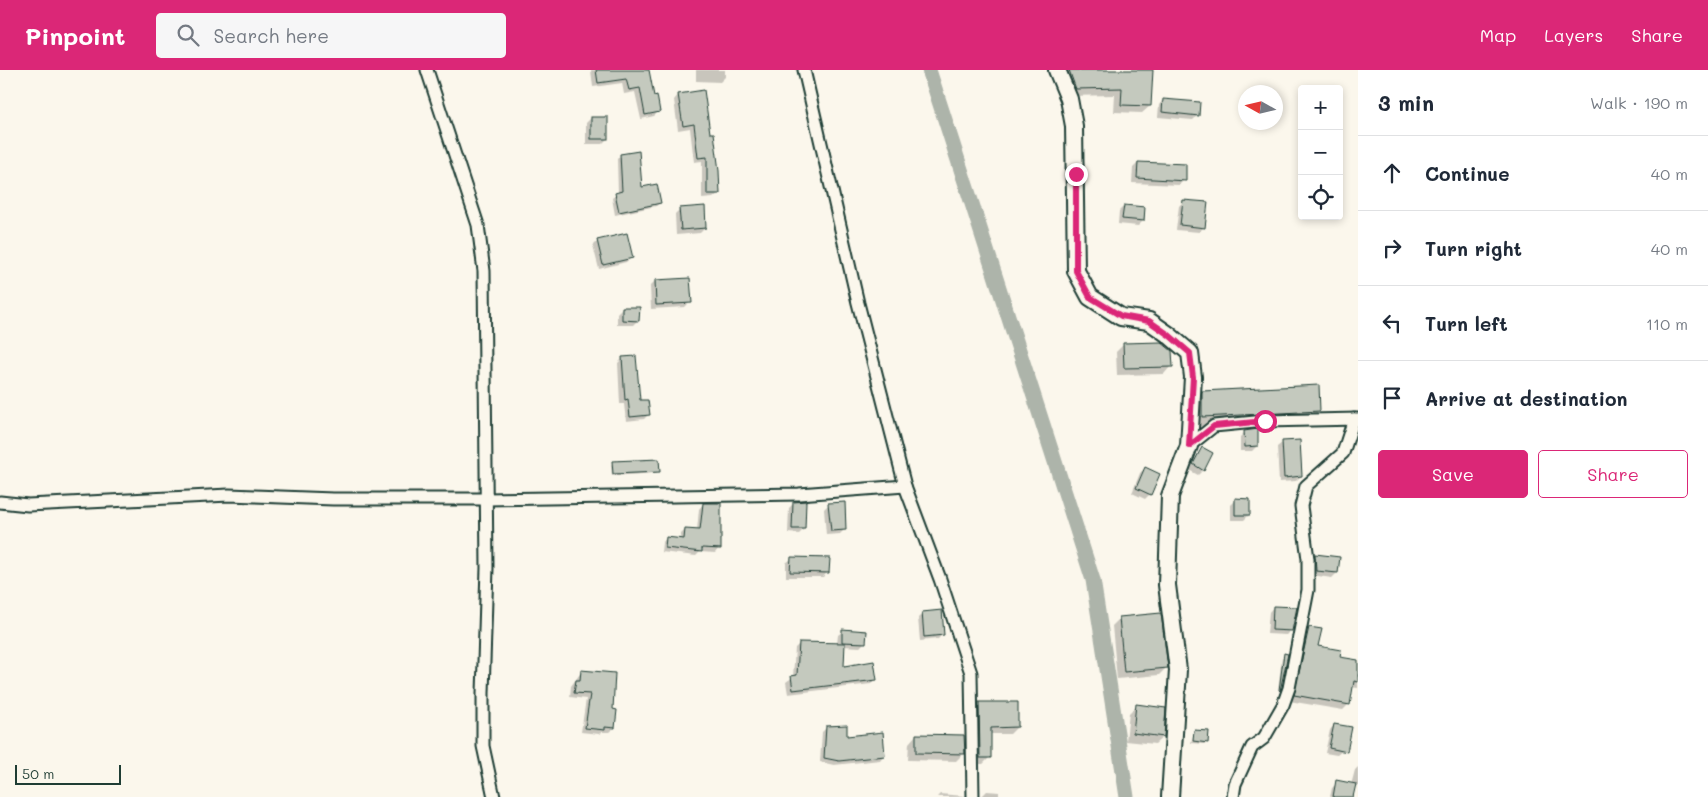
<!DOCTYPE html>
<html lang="en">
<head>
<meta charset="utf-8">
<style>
  :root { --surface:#fff; --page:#f6f6f7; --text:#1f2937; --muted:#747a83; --line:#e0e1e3; --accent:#db2777 }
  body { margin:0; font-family:Mali,sans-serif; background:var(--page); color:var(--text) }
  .controls { position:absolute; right:15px; top:15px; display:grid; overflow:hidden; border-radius:5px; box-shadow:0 2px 8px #0003 }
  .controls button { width:45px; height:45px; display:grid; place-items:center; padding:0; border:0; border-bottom:1px solid var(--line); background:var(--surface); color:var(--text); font:25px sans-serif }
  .compass { position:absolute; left:1238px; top:15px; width:45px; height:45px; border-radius:50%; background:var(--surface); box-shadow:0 2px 8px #0003; rotate:278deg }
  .scale { position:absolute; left:15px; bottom:12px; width:106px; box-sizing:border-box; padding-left:5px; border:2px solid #1f3d34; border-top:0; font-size:14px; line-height:18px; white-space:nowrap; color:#1f3d34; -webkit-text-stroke:4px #fbf7ec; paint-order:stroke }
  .stop { position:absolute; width:15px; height:15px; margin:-11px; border:4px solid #db2777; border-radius:50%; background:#fff }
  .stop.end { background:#db2777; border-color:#fff; box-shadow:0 1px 5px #0008 }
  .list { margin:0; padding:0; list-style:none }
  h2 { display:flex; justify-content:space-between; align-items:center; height:65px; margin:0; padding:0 20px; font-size:21px }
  h2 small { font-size:16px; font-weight:400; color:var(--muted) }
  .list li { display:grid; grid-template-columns:32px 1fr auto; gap:15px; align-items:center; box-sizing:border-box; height:75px; padding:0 20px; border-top:1px solid var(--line) }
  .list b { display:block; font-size:19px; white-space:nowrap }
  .list em { font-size:16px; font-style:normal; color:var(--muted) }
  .actions { display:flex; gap:10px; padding:15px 20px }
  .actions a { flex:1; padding:11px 0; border:1px solid var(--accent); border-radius:5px; text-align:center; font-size:18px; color:var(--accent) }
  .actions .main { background:var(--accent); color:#fff }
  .icon { flex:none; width:28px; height:28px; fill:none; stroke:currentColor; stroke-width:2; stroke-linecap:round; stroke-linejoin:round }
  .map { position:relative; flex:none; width:1358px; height:727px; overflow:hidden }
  header { display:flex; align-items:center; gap:30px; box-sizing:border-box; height:70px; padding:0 25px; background:var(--accent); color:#fff }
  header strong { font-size:24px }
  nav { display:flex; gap:28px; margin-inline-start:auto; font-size:18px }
  .search { width:350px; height:45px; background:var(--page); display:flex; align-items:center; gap:12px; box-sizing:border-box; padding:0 18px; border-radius:5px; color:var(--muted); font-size:19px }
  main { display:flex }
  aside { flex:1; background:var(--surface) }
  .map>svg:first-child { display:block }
</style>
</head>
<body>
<header>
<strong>Pinpoint</strong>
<div class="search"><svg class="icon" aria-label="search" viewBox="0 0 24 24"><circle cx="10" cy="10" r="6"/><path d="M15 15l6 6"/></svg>Search here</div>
<nav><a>Map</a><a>Layers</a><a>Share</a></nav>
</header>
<main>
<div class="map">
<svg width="1358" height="727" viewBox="0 0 1358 727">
  <rect width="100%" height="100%" fill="#fbf7ec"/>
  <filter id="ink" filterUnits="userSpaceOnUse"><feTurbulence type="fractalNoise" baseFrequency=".02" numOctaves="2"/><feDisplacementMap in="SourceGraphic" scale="10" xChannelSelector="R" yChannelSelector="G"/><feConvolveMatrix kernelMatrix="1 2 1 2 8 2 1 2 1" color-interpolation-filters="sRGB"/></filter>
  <g filter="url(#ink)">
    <!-- shadow -->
    <g fill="#0003">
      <polygon points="591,0 648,0 653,27 659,41 654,46 641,49 635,22 624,24 622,13 593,17"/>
      <polygon points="696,0 725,0 725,7 720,12 696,11"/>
      <polygon points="1062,0 1151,0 1150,36 1142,43 1114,42 1115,25 1068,26"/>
      <polygon points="703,22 718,124 713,128 702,129 702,91 694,92 690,58 678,60 674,30 678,25"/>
      <polygon points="1163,30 1198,45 1193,50 1158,47 1159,35"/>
      <polygon points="591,48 607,69 602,74 586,74 586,53"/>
      <polygon points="621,85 641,119 660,133 656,136 615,145 612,128 618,123 617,89"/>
      <polygon points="1138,93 1184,110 1179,115 1132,113 1133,98"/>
      <polygon points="1184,131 1204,157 1199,162 1176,160 1179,136"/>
      <polygon points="1124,136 1143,151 1138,156 1118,154 1119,141"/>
      <polygon points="680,139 705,158 700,163 676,165 675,144"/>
      <polygon points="598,171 631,188 626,192 599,199 593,176"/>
      <polygon points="655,211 690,232 685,237 651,239 650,216"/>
      <polygon points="622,238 638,250 633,255 617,255 617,243"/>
      <polygon points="1124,274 1171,296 1164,304 1117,305 1116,282"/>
      <polygon points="623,288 639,332 649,344 644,349 626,351 624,334 620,334 618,293"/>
      <polygon points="1203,322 1319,341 1308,351 1192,357 1193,333"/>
      <polygon points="1245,362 1257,376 1252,381 1240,381 1240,367"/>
      <polygon points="1282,373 1301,406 1296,411 1279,412 1277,377"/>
      <polygon points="1202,378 1203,400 1198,405 1189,400"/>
      <polygon points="613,393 658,401 656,403 612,406 611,395"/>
      <polygon points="1145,398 1150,424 1145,429 1132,423 1140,403"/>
      <polygon points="1236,430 1249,445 1244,450 1231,450 1231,435"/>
      <polygon points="794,433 804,459 799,464 788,463 789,438"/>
      <polygon points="703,434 719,478 715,483 700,482 696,486 661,482 662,473 666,468 680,470 681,464 685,460 697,461 699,439"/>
      <polygon points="829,434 845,459 840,464 826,465 824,439"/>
      <polygon points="1315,486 1337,503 1332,508 1311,505 1311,491"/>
      <polygon points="791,489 828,502 823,507 786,507 786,493"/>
      <polygon points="1273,537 1291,560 1286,565 1267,564 1269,542"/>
      <polygon points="923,543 943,564 938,569 920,571 918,548"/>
      <polygon points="1120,548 1166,598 1159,605 1117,609 1112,556"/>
      <polygon points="1309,558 1317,577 1338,588 1358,590 1358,618 1351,617 1349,634 1343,640 1289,631 1303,564"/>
      <polygon points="843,561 865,572 860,577 843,576 843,597 876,609 871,614 788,624 786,612 793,607 795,578 800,573 837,574 838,565"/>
      <polygon points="1285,585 1286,585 1278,621 1282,587"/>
      <polygon points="582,601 612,641 614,658 609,662 602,662 599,664 581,662 586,629 570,627 571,616"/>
      <polygon points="980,633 1017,657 1010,664 990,664 990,687 983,694 973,694 973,640"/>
      <polygon points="1137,635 1163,667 1155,674 1126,671 1129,643"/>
      <polygon points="1334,655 1342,681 1337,685 1325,683 1330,660"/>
      <polygon points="827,657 846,667 884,685 880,690 834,695 820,692 822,662"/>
      <polygon points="1194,661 1207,672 1204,674 1191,673"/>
      <polygon points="916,665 964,683 956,691 908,690 909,673"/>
      <polygon points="1358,697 1358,716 1354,716 1352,727 1330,727 1332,718 1337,713 1351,715 1355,700"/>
      <polygon points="987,721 999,722 999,727 981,727"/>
      <polygon points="940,724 964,726 965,727 937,727"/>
    </g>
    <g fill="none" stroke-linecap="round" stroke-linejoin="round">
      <!-- canal -->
      <polyline stroke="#adb4aa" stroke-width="15" points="929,0 1093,510 1127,727"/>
    </g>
    <!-- building -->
    <g fill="#c4c9be" stroke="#1f3d34">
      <polygon points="596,0 649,0 654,26 657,25 660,42 645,45 640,18 629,20 626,9 598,13"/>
      <polygon points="1069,0 1153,0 1151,36 1121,35 1122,18 1076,19"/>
      <polygon points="704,20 710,63 714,63 719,101 720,124 707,124 707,87 698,88 694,54 683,56 678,24"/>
      <polygon points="1163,29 1200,32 1199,46 1162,42"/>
      <rect x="591" y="47" width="17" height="22"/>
      <polygon points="639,81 642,117 657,114 661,133 619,142 615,123 622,121 620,84"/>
      <polygon points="1138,92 1186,94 1186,111 1137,108"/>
      <polygon points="1183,130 1208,132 1205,158 1180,155"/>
      <polygon points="1124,135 1145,137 1144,151 1122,149"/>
      <polygon points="705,136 706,158 681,160 679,138"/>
      <polygon points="627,163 633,188 603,195 597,170"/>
      <polygon points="690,208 692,233 656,235 655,210"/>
      <polygon points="622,237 640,237 639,251 622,250"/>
      <polygon points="1161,272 1172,281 1173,297 1124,298 1123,273"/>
      <polygon points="636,286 640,330 648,330 650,345 630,347 628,329 625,330 622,287"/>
      <polygon points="1319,315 1320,341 1202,347 1202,321"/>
      <polygon points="1258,359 1258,376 1245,377 1244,361"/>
      <polygon points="1300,370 1302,406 1284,408 1282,371"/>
      <polygon points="1202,377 1213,383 1204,401 1193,394"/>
      <polygon points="659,389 660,402 613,404 612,391"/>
      <polygon points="1145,397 1160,404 1151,425 1136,418"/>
      <polygon points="1235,428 1250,429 1250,445 1235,445"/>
      <polygon points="806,431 805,459 792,459 793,432"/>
      <polygon points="845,432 846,460 831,461 828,433"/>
      <polygon points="703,433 721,433 721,479 702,478 702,482 665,478 666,467 684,469 685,459 700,460"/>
      <polygon points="1315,484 1340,487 1338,503 1316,501"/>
      <polygon points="791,487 830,488 829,503 790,502"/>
      <polygon points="1273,536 1297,537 1292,561 1272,560"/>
      <polygon points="942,540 944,565 924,567 922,542"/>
      <polygon points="1161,543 1168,598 1124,602 1119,547"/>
      <polygon points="1309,557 1322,559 1318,576 1341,580 1340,587 1358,590 1358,612 1354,611 1350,635 1294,625"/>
      <polygon points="842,559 867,561 866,573 842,572"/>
      <polygon points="799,572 845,573 844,596 874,591 877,610 793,620 791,606 797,605"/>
      <polygon points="1284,583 1288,584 1280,621 1279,620"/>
      <polygon points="581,600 615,603 613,639 617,640 615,658 605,657 605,660 585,658 590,624 574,623 576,610 580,610"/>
      <polygon points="979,632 1018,632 1018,657 991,658 991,688 980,688"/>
      <polygon points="1136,634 1166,638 1164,667 1133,663"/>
      <polygon points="1334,654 1352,657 1347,682 1329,678"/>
      <polygon points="847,655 847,666 883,662 885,686 839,691 824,688 826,656"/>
      <polygon points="1194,660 1209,661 1208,673 1193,671"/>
      <polygon points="916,664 964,665 965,684 916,683"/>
      <polygon points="1336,710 1356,714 1353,727 1333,727"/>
    </g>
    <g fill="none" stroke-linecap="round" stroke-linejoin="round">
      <defs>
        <g id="street">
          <polyline points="427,0 478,155 484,201 487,498 483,623 483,676 494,727"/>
          <polyline points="804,0 858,233 905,416 940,509 971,603 973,727"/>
          <polyline points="1189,376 1214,356 1265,351 1358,349"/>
          <polyline points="0,432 28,435 229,425 333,429 486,429 799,424 905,416"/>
          <polyline points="1233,727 1235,714 1252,677 1264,668 1283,635 1289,618 1308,520 1308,489 1301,436 1306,416 1343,383 1354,349"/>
        </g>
        <polyline id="secondary" points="1057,0 1069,29 1074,56 1076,201 1090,227 1121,247 1149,251 1169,265 1190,283 1193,307 1189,376 1170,426 1167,515 1178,600 1170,727"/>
      </defs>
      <!-- street casing -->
      <use href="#street" stroke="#1f3d34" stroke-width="15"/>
      <!-- secondary casing -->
      <use href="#secondary" stroke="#1f3d34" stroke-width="20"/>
      <!-- street -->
      <use href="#street" stroke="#fbf7ec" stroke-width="11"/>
      <!-- secondary -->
      <use href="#secondary" stroke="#fbf7ec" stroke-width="16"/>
    </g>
  </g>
  <g fill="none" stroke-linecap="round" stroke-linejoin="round" filter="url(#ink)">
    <!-- route -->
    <polyline stroke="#db2777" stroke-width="6" points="1076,104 1076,201 1090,227 1121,246 1149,251 1169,265 1190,283 1193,307 1189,376 1214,356 1265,351"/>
  </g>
</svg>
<div class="controls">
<button>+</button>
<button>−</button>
<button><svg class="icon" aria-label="locate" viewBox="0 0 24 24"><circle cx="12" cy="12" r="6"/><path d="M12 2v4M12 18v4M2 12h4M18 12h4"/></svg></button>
</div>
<svg class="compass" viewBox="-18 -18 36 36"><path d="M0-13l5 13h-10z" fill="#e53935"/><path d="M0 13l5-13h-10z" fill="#747a83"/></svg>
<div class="scale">50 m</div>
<div class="stop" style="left:1265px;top:351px"></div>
<div class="stop end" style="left:1076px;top:104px"></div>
</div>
<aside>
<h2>3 min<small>Walk · 190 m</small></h2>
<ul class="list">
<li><svg class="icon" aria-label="ahead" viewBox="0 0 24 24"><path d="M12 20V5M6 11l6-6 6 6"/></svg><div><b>Continue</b></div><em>40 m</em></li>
<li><svg class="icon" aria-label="right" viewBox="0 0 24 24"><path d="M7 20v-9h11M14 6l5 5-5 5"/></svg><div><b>Turn right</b></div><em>40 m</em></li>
<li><svg class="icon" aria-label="left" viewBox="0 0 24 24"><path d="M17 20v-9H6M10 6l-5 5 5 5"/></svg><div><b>Turn left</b></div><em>110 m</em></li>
<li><svg class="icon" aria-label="arrive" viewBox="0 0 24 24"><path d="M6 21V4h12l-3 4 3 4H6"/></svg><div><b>Arrive at destination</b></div></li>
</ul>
<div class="actions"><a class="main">Save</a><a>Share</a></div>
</aside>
</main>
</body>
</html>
